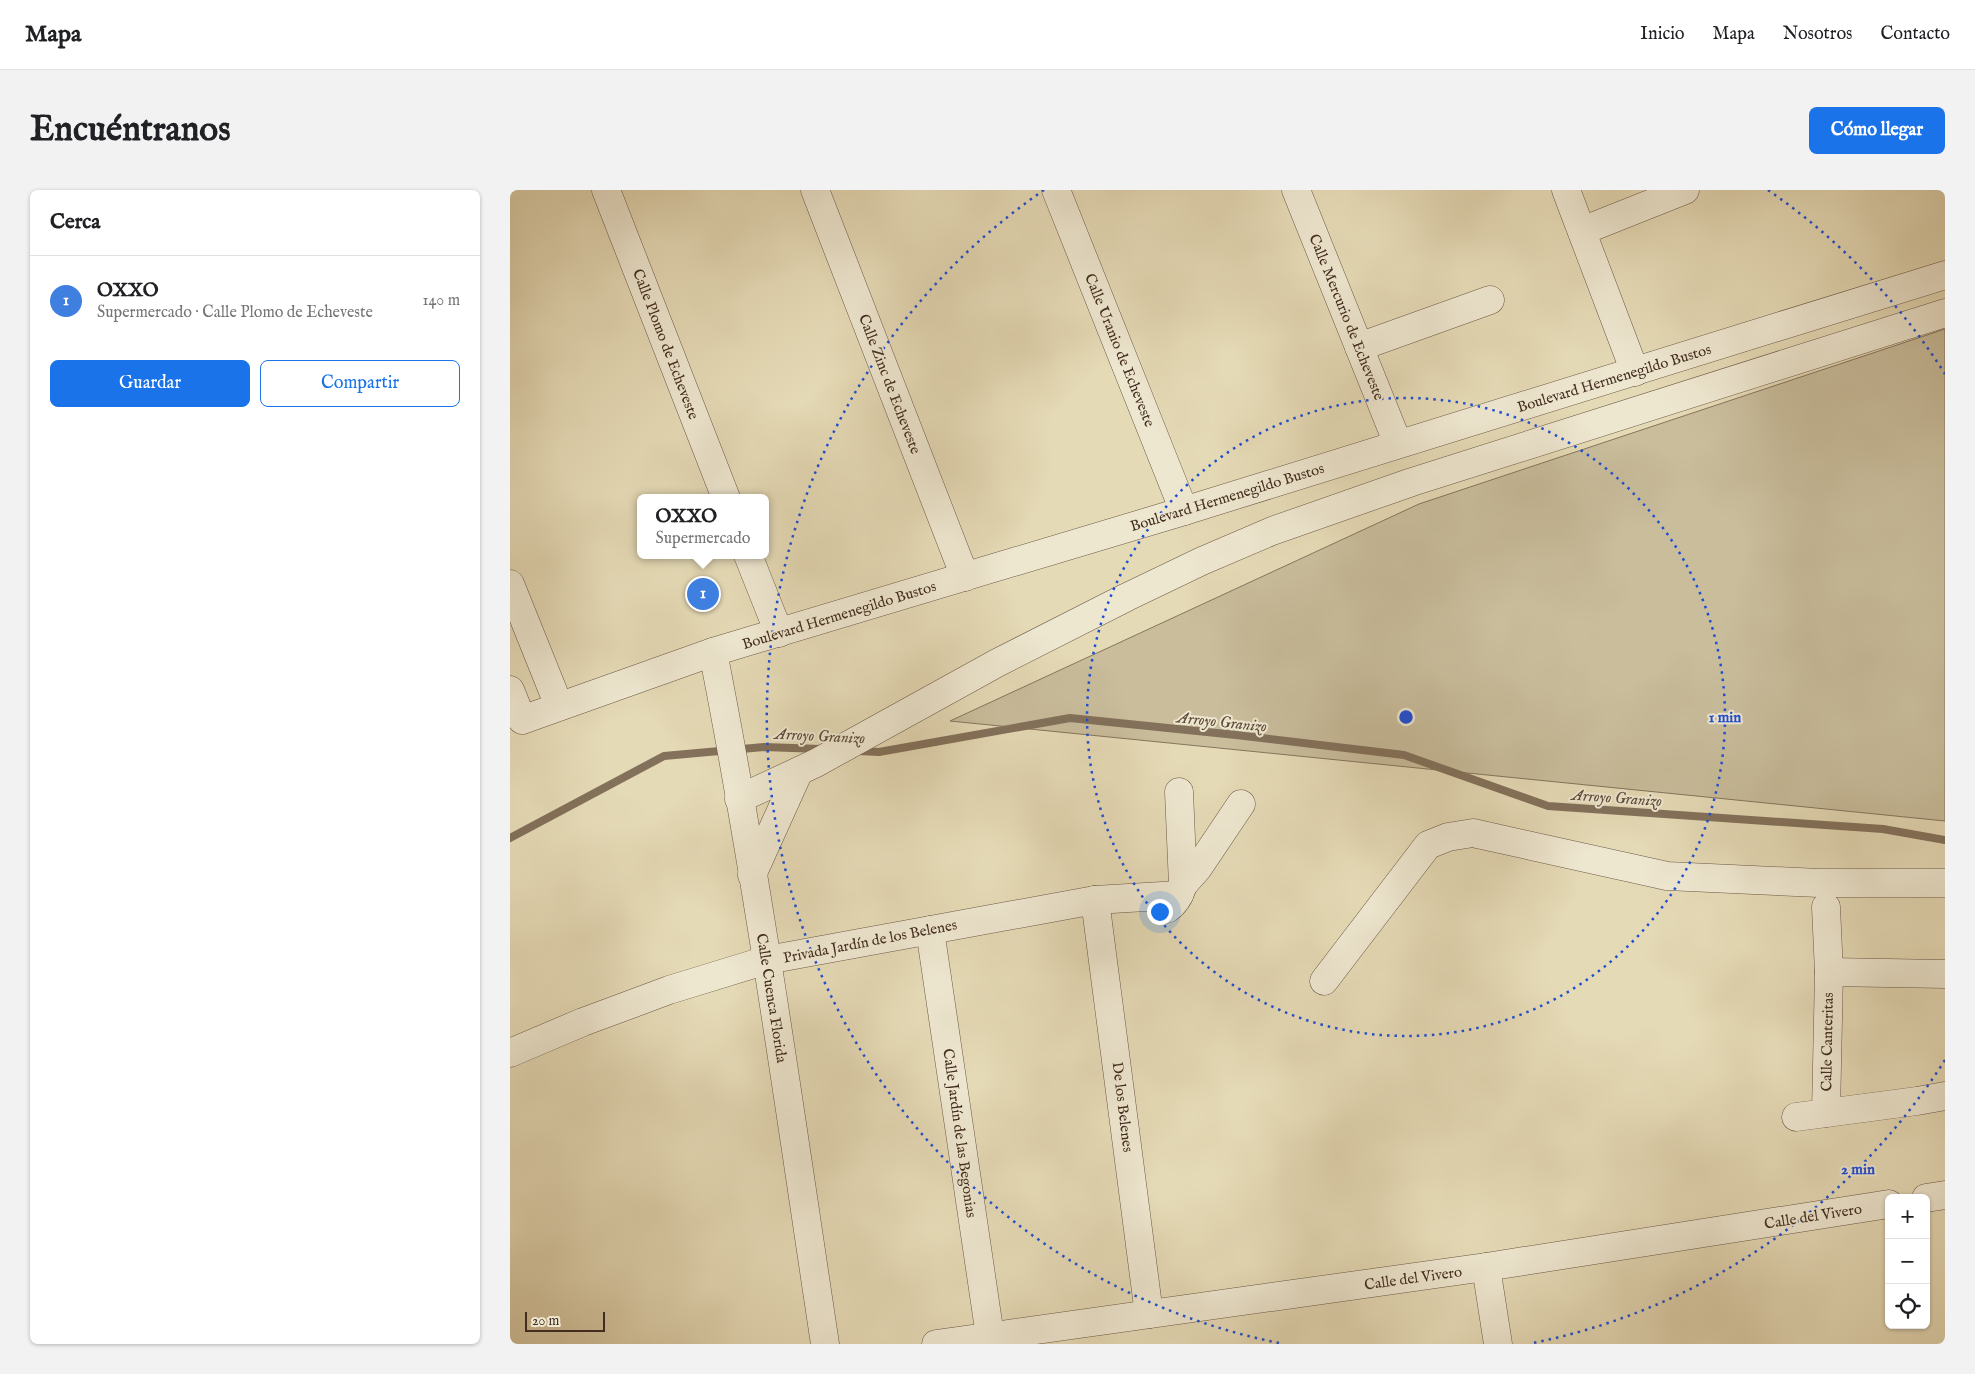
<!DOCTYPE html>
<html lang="es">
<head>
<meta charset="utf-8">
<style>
  :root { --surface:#fff; --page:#f2f2f2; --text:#202124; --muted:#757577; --line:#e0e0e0; --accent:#1a73e8 }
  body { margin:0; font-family:"IM FELL English",serif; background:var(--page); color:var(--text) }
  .controls { position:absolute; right:15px; bottom:15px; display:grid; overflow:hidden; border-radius:8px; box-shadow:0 1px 4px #0004 }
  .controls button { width:45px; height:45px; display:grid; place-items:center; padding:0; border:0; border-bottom:1px solid var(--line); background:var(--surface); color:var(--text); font:25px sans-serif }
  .scale { position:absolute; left:15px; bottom:12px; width:80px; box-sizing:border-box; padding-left:5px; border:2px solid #432d20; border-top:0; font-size:14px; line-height:18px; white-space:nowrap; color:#432d20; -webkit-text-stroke:4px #eee7d0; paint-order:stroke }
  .you { position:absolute; left:649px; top:721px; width:18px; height:18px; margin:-12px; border:4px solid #fff; border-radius:50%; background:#1a73e8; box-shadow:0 0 0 8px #1a73e833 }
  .badge { display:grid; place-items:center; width:32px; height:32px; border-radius:50%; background:var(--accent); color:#fff; font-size:16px; font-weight:700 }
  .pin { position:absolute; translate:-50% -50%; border:2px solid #fff; box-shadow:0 1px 5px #0006 }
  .popup { position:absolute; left:127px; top:304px; width:132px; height:65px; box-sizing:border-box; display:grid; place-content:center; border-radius:8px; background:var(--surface); filter:drop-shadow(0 1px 4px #0005); font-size:16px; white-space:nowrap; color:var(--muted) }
  .popup b { font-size:19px; color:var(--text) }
  .popup::after { content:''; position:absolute; left:50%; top:100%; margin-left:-10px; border:10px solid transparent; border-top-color:var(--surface) }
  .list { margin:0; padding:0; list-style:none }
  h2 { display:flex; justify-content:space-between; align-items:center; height:65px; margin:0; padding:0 20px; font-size:21px }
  h2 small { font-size:16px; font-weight:400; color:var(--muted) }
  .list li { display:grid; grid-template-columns:32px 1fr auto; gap:15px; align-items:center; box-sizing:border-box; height:90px; padding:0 20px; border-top:1px solid var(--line) }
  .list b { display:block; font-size:19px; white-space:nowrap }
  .list p { margin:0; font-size:16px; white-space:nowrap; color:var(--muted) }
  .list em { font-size:16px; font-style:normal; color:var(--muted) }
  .actions { display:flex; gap:10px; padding:15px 20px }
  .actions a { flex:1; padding:11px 0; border:1px solid var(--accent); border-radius:8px; text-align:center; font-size:18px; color:var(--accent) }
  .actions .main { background:var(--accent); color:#fff }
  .icon { flex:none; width:28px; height:28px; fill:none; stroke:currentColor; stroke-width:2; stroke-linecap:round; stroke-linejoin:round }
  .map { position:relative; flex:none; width:1435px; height:1154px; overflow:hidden; border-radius:8px }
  header { display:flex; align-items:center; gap:30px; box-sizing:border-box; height:70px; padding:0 25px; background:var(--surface); border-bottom:1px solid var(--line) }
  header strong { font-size:24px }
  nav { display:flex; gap:28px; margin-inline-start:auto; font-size:18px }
  .intro { display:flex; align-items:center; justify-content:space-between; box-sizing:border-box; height:120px; padding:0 30px }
  h1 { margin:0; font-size:35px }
  .button { padding:12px 22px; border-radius:8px; background:var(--accent); color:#fff; font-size:18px; font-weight:700 }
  main { display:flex; gap:30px; padding:0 30px }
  aside { flex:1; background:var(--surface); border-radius:8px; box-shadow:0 1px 4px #0004 }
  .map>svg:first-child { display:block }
</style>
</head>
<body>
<header>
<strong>Mapa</strong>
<nav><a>Inicio</a><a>Mapa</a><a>Nosotros</a><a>Contacto</a></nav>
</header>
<div class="intro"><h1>Encuéntranos</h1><a class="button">Cómo llegar</a></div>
<main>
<aside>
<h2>Cerca<small></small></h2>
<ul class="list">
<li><span class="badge" style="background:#3f7fe0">1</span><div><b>OXXO</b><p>Supermercado · Calle Plomo de Echeveste</p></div><em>140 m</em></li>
</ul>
<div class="actions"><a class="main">Guardar</a><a>Compartir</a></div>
</aside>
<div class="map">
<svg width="1435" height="1154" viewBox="0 0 1435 1154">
  <rect width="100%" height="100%" fill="#e5dab6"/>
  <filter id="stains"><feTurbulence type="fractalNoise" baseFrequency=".004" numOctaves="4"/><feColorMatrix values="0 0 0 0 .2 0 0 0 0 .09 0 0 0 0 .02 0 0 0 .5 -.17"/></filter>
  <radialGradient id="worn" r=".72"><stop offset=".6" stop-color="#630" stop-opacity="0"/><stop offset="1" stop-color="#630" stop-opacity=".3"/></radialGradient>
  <!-- green -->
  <polygon fill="#c9bd9c" stroke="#86755e" points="1435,139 1435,631 440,531 909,314"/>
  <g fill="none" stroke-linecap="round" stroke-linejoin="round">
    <!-- stream -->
    <g stroke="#83715b" stroke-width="8">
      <polyline points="348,561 369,562 560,528 726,545 894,565 1038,616 1373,639 1435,650"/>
      <polyline points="0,648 154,566 254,557 311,559"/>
    </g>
    <defs>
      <g id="minor">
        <polyline points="96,0 216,308"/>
        <polyline points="305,0 455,387"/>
        <polyline points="546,0 674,321"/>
        <polyline points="786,0 888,254"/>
        <polyline points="1056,0 1125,182"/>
        <polyline points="1072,41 1175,0"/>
        <polyline points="849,157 980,110"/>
        <polyline points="238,365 269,443"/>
        <polyline points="673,695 688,678 731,614"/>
        <polyline points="585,710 639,1124"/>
        <path d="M657 719C666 713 670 705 673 695L669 602"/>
        <polyline points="420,740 480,1146"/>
        <polyline points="1319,782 1435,784"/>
        <polyline points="814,791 918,655 938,647 963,643 1157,686 1309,693 1435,693"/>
        <polyline points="0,863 73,832 159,800 257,770 585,710 669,705"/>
        <polyline points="1316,923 1319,782 1316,717"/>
        <polyline points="1286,927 1407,911 1435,906"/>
        <polyline points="976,1077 988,1154"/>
      </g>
      <g id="tertiary">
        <polyline points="0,394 49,516"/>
        <path d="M203 462C248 691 280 923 315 1154"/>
        <polyline points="0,500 12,530 203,462 674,321 1435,85"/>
        <polyline points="229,609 306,573 487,473 617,407 692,371 762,341 902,292 1435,123"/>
        <polyline points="242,685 289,581"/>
        <polyline points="1416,1008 1435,1005"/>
        <polyline points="426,1154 976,1077 1379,1014"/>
      </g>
    </defs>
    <!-- minor casing -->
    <use href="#minor" stroke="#6c5846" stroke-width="29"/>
    <!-- tertiary casing -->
    <use href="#tertiary" stroke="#6c5846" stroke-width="29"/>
    <!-- minor -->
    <use href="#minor" stroke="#eee7d0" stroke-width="28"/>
    <!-- tertiary -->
    <use href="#tertiary" stroke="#eee7d0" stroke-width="28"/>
  </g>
  <!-- distance rings -->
  <g fill="none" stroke="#1d4ed8" stroke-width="2.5" stroke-dasharray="2.5 5">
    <circle cx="896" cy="527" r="319"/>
    <path d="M1435 870A639 639 0 0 1 1023 1153M769 1153A639 639 0 0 1 534 0M1258 0A639 639 0 0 1 1435 184"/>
  </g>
  <g text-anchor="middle" stroke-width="4" stroke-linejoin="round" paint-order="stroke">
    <!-- street labels -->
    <g font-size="15" fill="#432d20" stroke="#eee7d0">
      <text transform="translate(837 127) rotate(68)" y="5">Calle Mercurio de Echeveste</text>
      <text transform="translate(156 154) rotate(69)" y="5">Calle Plomo de Echeveste</text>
      <text transform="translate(610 160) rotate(68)" y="5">Calle Uranio de Echeveste</text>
      <text transform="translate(1104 188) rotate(-17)" y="5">Boulevard Hermenegildo Bustos</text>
      <text transform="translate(380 194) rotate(69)" y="5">Calle Zinc de Echeveste</text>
      <text transform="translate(717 307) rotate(-17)" y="5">Boulevard Hermenegildo Bustos</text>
      <text transform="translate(329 425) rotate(-17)" y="5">Boulevard Hermenegildo Bustos</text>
      <text transform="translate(360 751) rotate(-11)" y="5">Privada Jardín de los Belenes</text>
      <text transform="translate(262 808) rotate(81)" y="5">Calle Cuenca Florida</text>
      <text transform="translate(1317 852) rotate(-89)" y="5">Calle Canteritas</text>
      <text transform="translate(613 917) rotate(83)" y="5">De los Belenes</text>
      <text transform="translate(450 943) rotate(82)" y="5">Calle Jardín de las Begonias</text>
      <text transform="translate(1303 1026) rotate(-9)" y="5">Calle del Vivero</text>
      <text transform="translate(903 1088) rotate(-8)" y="5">Calle del Vivero</text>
    </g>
    <!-- water labels -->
    <g font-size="16" font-style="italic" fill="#5e4a39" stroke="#eee7d0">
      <text transform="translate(712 531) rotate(6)" y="6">Arroyo Granizo</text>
      <text transform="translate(310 545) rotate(3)" y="6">Arroyo Granizo</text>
      <text transform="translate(1107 607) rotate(4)" y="6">Arroyo Granizo</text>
    </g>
  </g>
  <circle cx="896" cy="527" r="8" fill="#1d4ed8" stroke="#eee7d0" stroke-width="2.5"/>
  <g font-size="15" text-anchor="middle" font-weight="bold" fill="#1d4ed8" stroke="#eee7d0" stroke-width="4" stroke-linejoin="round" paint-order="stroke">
    <text x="1215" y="532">1 min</text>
    <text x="1348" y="984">2 min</text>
  </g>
  <rect width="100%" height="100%" filter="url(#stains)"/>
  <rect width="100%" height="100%" fill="url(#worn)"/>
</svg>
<div class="controls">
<button>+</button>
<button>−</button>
<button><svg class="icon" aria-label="locate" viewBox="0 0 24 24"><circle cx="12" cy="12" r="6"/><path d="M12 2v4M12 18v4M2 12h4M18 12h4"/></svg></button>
</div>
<div class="scale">20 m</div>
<div class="you"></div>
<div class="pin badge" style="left:193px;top:404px;background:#3f7fe0">1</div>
<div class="popup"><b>OXXO</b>Supermercado</div>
</div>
</main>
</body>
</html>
